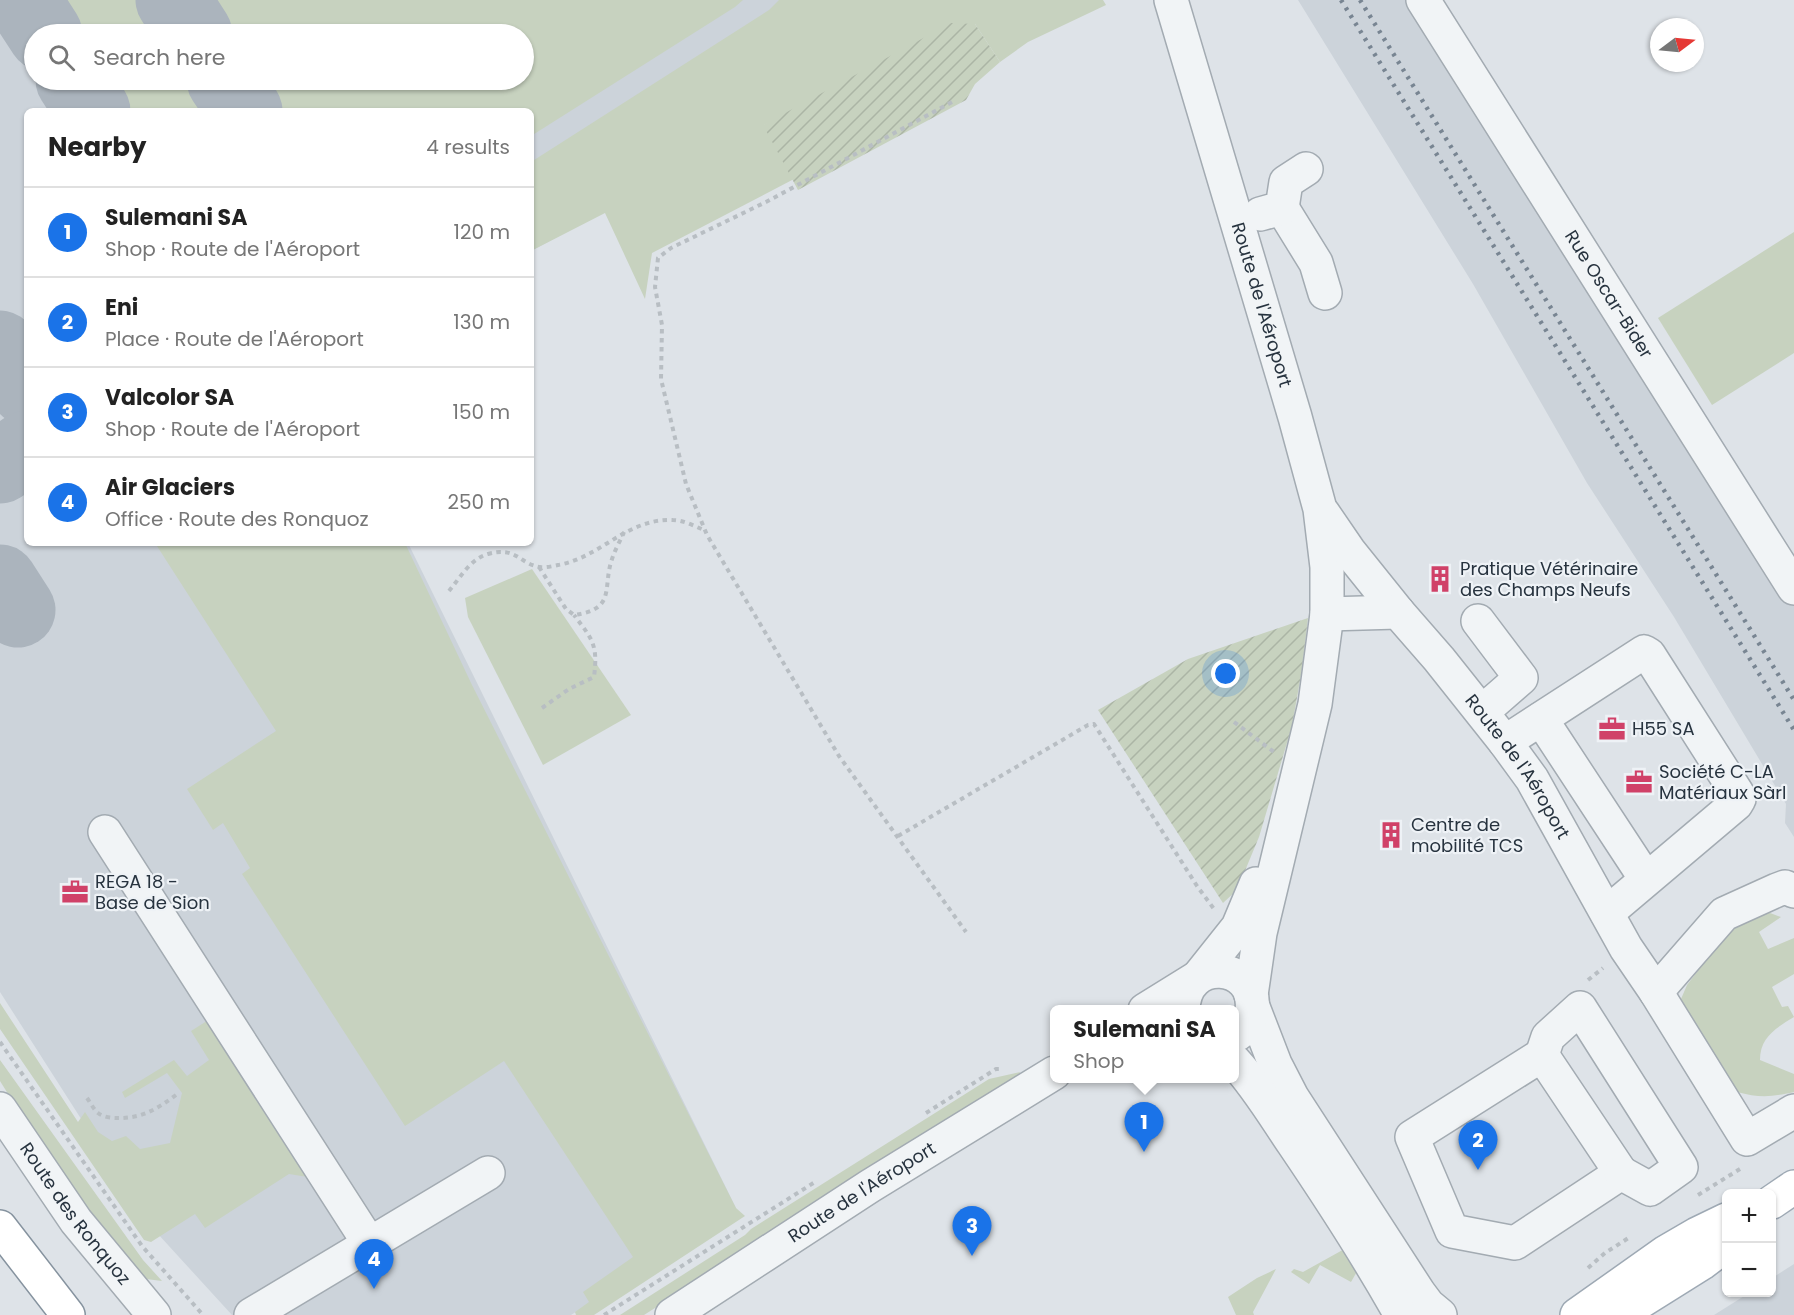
<!DOCTYPE html>
<html lang="en">
<head>
<meta charset="utf-8">
<style>
  :root { --surface:#fff; --page:#f2f2f2; --text:#222; --muted:#767676; --line:#e0e0e0; --accent:#1a73e8 }
  body { margin:0; font-family:Poppins,sans-serif; background:var(--page); color:var(--text) }
  .controls { position:absolute; right:18px; bottom:18px; display:grid; overflow:hidden; border-radius:9px; box-shadow:0 2px 4px #0004 }
  .controls button { width:54px; height:54px; display:grid; place-items:center; padding:0; border:0; border-bottom:2px solid var(--line); background:var(--surface); color:var(--text); font:30px sans-serif }
  .compass { position:absolute; left:1650px; top:18px; width:54px; height:54px; border-radius:50%; background:var(--surface); box-shadow:0 2px 4px #0004; rotate:74deg }
  .you { position:absolute; left:1226px; top:674px; width:21px; height:21px; margin:-15px; border:4px solid #fff; border-radius:50%; background:#1a73e8; box-shadow:0 0 0 9px #1a73e833 }
  .badge { display:grid; place-items:center; width:39px; height:39px; border-radius:50%; background:var(--accent); color:#fff; font-size:20px; font-weight:700 }
  .pin { position:absolute; translate:-50% -50px; filter:drop-shadow(0 2px 3px #0008) }
  .pin::after { content:''; position:absolute; top:32px; width:21px; height:18px; background:inherit; clip-path:polygon(0 0,100% 0,50% 100%) }
  .popup { position:absolute; left:1050px; top:1005px; width:189px; height:78px; box-sizing:border-box; display:grid; place-content:center; border-radius:9px; background:var(--surface); filter:drop-shadow(0 2px 4px #0005); font-size:20px; white-space:nowrap; color:var(--muted) }
  .popup b { font-size:22px; color:var(--text) }
  .popup::after { content:''; position:absolute; left:50%; top:100%; margin-left:-12px; border:12px solid transparent; border-top-color:var(--surface) }
  .list { margin:0; padding:0; list-style:none }
  h2 { display:flex; justify-content:space-between; align-items:center; height:78px; margin:0; padding:0 24px; font-size:26px }
  h2 small { font-size:20px; font-weight:400; color:var(--muted) }
  .list li { display:grid; grid-template-columns:39px 1fr auto; gap:18px; align-items:center; box-sizing:border-box; height:90px; padding:0 24px; border-top:2px solid var(--line) }
  .list b { display:block; font-size:22px; white-space:nowrap }
  .list p { margin:0; font-size:20px; white-space:nowrap; color:var(--muted) }
  .list em { font-size:20px; font-style:normal; color:var(--muted) }
  .icon { flex:none; width:33px; height:33px; fill:none; stroke:currentColor; stroke-width:2; stroke-linecap:round; stroke-linejoin:round }
  .map { position:relative; flex:none; width:1794px; height:1315px; overflow:hidden }
  .search { position:absolute; background:var(--surface); box-shadow:0 2px 4px #0004; left:24px; top:24px; width:510px; height:66px; display:flex; align-items:center; gap:15px; box-sizing:border-box; padding:0 21px; border-radius:33px; color:var(--muted); font-size:22px }
  .panel { position:absolute; background:var(--surface); box-shadow:0 2px 4px #0004; left:24px; top:108px; width:510px; height:438px; border-radius:9px }
  .map>svg:first-child { display:block }
</style>
</head>
<body>
<div class="map">
<svg width="1794" height="1315" viewBox="0 0 1794 1315">
  <defs>
    <pattern id="garden-furrows" width="10" height="10" patternUnits="userSpaceOnUse" patternTransform="scale(1.5)"><rect width="10" height="10" fill="#c7d2bf"/><path d="M-1 1l2-2M0 10L10 0M9 11l2-2" fill="none" stroke="#abb5a5"/></pattern>
  </defs>
  <rect width="100%" height="100%" fill="#dee3e8"/>
  <!-- built -->
  <g fill="#ccd3da" fill-rule="evenodd">
    <path d="M0 0H939L951 23 531 251V111H27V543H408L736 1208 571 1315H232L147 1222 0 992ZM34 34H524V80H34Z"/>
    <polygon points="1298,0 1423,0 1794,588 1794,837 1785,823 1786,804 1674,617 1587,483 1473,284"/>
    <polygon points="1794,1264 1794,1315 1714,1315 1749,1293 1772,1292 1772,1278"/>
  </g>
  <!-- green -->
  <g fill="#c7d2bf">
    <polygon points="45,0 149,0 171,34 67,34"/>
    <polygon points="197,0 743,0 735,7 531,136 531,111 269,111 249,80 524,80 524,34 219,34"/>
    <polygon points="779,0 1103,0 1106,5 1028,42 1000,62 975,24 764,125 794,179 652,253 645,299 605,213 531,251 531,162 769,10"/>
    <polygon points="96,80 200,80 220,111 116,111"/>
    <polygon points="1794,232 1794,353 1712,405 1658,318"/>
    <polygon points="155,543 405,543 472,685 736,1208 745,1216 594,1315 576,1315 575,1312 589,1302 583,1292 633,1257 504,1061 405,1126 242,874 250,868 223,823 213,830 187,789 276,731"/>
    <polygon points="532,569 631,715 543,765 468,617 465,598"/>
    <path d="M1770 913 1781 917 1759 932 1768 949 1794 938V974L1772 987 1782 1007 1788 1006 1794 1017C1776 1028 1760 1037 1760 1060L1794 1074V1092C1772 1097 1759 1098 1737 1092L1683 1010 1681 999 1687 985 1734 923 1750 915Z"/>
    <polygon points="0,1003 78,1122 85,1112 98,1132 112,1141 126,1136 140,1149 170,1143 182,1093 167,1073 125,1098 122,1092 174,1060 187,1076 209,1060 191,1031 210,1019 314,1178 289,1174 205,1228 195,1214 151,1242 144,1240 0,1029"/>
    <polygon points="0,1060 143,1260 162,1281 146,1279 140,1274 99,1225 35,1137 0,1081"/>
    <polygon points="1020,1072 1018,1077 644,1315 620,1315 745,1235 751,1229 989,1079"/>
    <polygon points="1348,1247 1359,1268 1351,1282 1320,1265 1309,1284 1291,1272 1294,1269 1303,1272"/>
    <polygon points="1276,1269 1253,1312 1254,1315 1236,1315 1228,1297 1257,1278"/>
  </g>
  <!-- garden -->
  <g fill="url(#garden-furrows)">
    <polygon points="951,23 975,24 1000,62 975,84 966,100 798,190 763,125"/>
    <polygon points="1308,618 1302,669 1292,726 1259,837 1237,890 1223,903 1098,710 1188,659"/>
  </g>
  <g fill="none" stroke-linecap="round" stroke-linejoin="round">
    <!-- taxiway -->
    <g stroke="#abb4bd" stroke-width="75">
      <polyline points="23,0 45,34"/>
      <polyline points="173,0 195,34"/>
      <polyline points="73,80 93,111"/>
      <polyline points="224,80 245,111"/>
      <polyline points="0,348 27,388"/>
      <polyline points="0,466 27,448"/>
      <polyline points="0,582 18,610"/>
    </g>
    <defs>
      <g id="minor">
        <path id="s1" d="M1171 0 1295 417 1320 509 1327 567V614L1315 704 1260 933 1251 995"/>
        <path id="s2" d="M1423 0 1794 588"/>
        <polyline points="1282,208 1316,263 1325,293"/>
        <polyline points="1260,214 1282,208 1286,182 1306,169"/>
        <polyline points="1323,513 1349,551 1398,612"/>
        <path id="s3" d="M1327 614 1398 612 1439 659 1505 742 1532 779 1626 948 1656 992 1747 1139 1794 1111"/>
        <polyline points="1478,621 1521,678 1482,712"/>
        <polyline points="1541,719 1646,879"/>
        <polyline points="1505,742 1644,652 1649,655 1737,793 1739,799 1736,804 1607,913"/>
        <polyline points="105,832 369,1243"/>
        <polyline points="1199,976 1238,927 1256,884"/>
        <polyline points="1656,992 1724,914 1777,890 1785,887 1794,891"/>
        <polyline points="1253,1007 1275,1064 1292,1097 1419,1293 1428,1305 1440,1315"/>
        <polyline points="1145,1010 1195,979"/>
        <path d="M1183 1010C1184 955 1258 962 1252 1010 1251 1022 1244 1031 1234 1036"/>
        <polygon points="1542,1055 1621,1173 1515,1243 1452,1231 1412,1137"/>
        <polyline points="1542,1055 1548,1037 1580,1008 1681,1167 1650,1189 1621,1173"/>
        <path d="M1234 1061C1257 1086 1274 1115 1293 1143 1331 1199 1368 1256 1401 1315"/>
        <path id="s4" d="M0 1109 76 1221 154 1315"/>
        <polyline points="251,1315 488,1173"/>
        <path id="s5" d="M672 1315 870 1186 1054 1073"/>
      </g>
      <g id="major">
        <polyline points="1772,1202 1794,1187"/>
        <polyline points="1577,1315 1666,1252 1697,1234 1726,1220"/>
        <polyline points="1619,1315 1702,1263 1726,1245"/>
      </g>
      <polyline id="highway" points="0,1227 68,1315"/>
    </defs>
    <!-- minor casing -->
    <use href="#minor" stroke="#a3abb2" stroke-width="36"/>
    <!-- major casing -->
    <use href="#major" stroke="#9ea9b4" stroke-width="36"/>
    <!-- highway casing -->
    <use href="#highway" stroke="#86939f" stroke-width="36"/>
    <!-- path -->
    <g stroke="#b8bec3" stroke-width="4" stroke-dasharray="4.5 4.5" stroke-linecap="butt">
      <polyline points="952,102 766,202 671,248 658,258 655,287 662,325 661,379 686,484 707,535 839,756 966,932"/>
      <path d="M539 567 566 609 574 615C617 609 602 588 612 559 615 550 620 541 624 532"/>
      <path d="M449 591C460 578 470 559 488 554 517 546 519 564 540 567 545 568 553 566 558 565 600 558 627 518 673 520 683 520 694 526 704 530"/>
      <path d="M542 708 569 689 594 677C598 645 593 640 574 615"/>
      <polyline points="1234,722 1274,752"/>
      <polyline points="898,836 1088,725 1094,724 1197,886 1214,909"/>
      <polyline points="1588,980 1603,968"/>
      <polyline points="0,1042 142,1246 203,1315"/>
      <path d="M87 1098C90 1102 94 1110 98 1113 103 1117 111 1118 116 1118 141 1119 157 1109 176 1095"/>
      <polyline points="926,1113 996,1069 1001,1069"/>
      <polyline points="1698,1195 1740,1169"/>
      <polyline points="1588,1268 1605,1253 1630,1237"/>
      <polyline points="604,1315 815,1182"/>
    </g>
    <!-- minor -->
    <use href="#minor" stroke="#f1f4f6" stroke-width="33"/>
    <!-- major -->
    <use href="#major" stroke="#fff" stroke-width="33"/>
    <!-- highway -->
    <use href="#highway" stroke="#fff" stroke-width="33"/>
    <!-- rail -->
    <g stroke="#788592" stroke-width="4.5" stroke-dasharray="3 6" stroke-linecap="butt">
      <polyline points="1341,0 1794,730"/>
      <polyline points="1360,0 1794,700"/>
    </g>
  </g>
  <!-- icons -->
  <defs>
    <symbol id="building-bare" viewBox="-9 -9 18 18"><path d="M-4-6H4V6H1V3H-1V6H-4ZM-2.5-4.3h1.7v1.8h-1.7ZM.8-4.3h1.7v1.8H.8ZM-2.5-1h1.7V.8h-1.7ZM.8-1h1.7V.8H.8Z" fill="#d04168" stroke="#eef2f6" stroke-width="2.5" paint-order="stroke"/></symbol>
    <symbol id="office-bare" viewBox="-9 -9 18 18"><path d="M-6-3h4V-5.5h4V-3h4V5H-6ZM-1-4.5V-3h2v-1.5ZM-6 0V1H6V0Z" fill="#d04168" stroke="#eef2f6" stroke-width="2.5" paint-order="stroke"/></symbol>
  </defs>
  <g fill-rule="evenodd">
    <use href="#building-bare" x="1421" y="560" width="38" height="38"/>
    <use href="#office-bare" x="1593" y="710" width="38" height="38"/>
    <use href="#office-bare" x="1620" y="763" width="38" height="38"/>
    <use href="#building-bare" x="1372" y="816" width="38" height="38"/>
    <use href="#office-bare" x="56" y="873" width="38" height="38"/>
  </g>
  <g text-anchor="middle" stroke-width="4.5" stroke-linejoin="round" paint-order="stroke">
    <!-- street labels -->
    <g font-size="18" fill="#27333f" stroke="#eef2f6">
      <text dy="6" stroke="none"><textPath href="#s2" startOffset="348">Rue Oscar-Bider</textPath></text>
      <text dy="6" stroke="none"><textPath href="#s1" startOffset="318">Route de l'Aéroport</textPath></text>
      <text dy="6" stroke="none"><textPath href="#s3" startOffset="267">Route de l'Aéroport</textPath></text>
      <text dy="6" stroke="none"><textPath href="#s5" startOffset="226">Route de l'Aéroport</textPath></text>
      <text dy="6" stroke="none"><textPath href="#s4" startOffset="129">Route des Ronquoz</textPath></text>
    </g>
    <!-- poi labels -->
    <g font-size="18" fill="#27333f" stroke="#eef2f6" text-anchor="start">
      <text x="1460" y="575">Pratique Vétérinaire<tspan x="1460" dy="21">des Champs Neufs</tspan></text>
      <text x="1632" y="735">H55 SA</text>
      <text x="1659" y="778">Société C-LA<tspan x="1659" dy="21">Matériaux Sàrl</tspan></text>
      <text x="1411" y="831">Centre de<tspan x="1411" dy="21">mobilité TCS</tspan></text>
      <text x="95" y="888">REGA 18 -<tspan x="95" dy="21">Base de Sion</tspan></text>
    </g>
  </g>
</svg>
<div class="controls">
<button>+</button>
<button>−</button>
</div>
<svg class="compass" viewBox="-18 -18 36 36"><path d="M0-13l5 13h-10z" fill="#e53935"/><path d="M0 13l5-13h-10z" fill="#767676"/></svg>
<div class="you"></div>
<div class="pin badge" style="left:1144px;top:1152px">1</div>
<div class="popup"><b>Sulemani SA</b>Shop</div>
<div class="pin badge" style="left:1478px;top:1170px">2</div>
<div class="pin badge" style="left:972px;top:1256px">3</div>
<div class="pin badge" style="left:374px;top:1289px">4</div>
<div class="search"><svg class="icon" aria-label="search" viewBox="0 0 24 24"><circle cx="10" cy="10" r="6"/><path d="M15 15l6 6"/></svg>Search here</div>
<section class="panel">
<h2>Nearby<small>4 results</small></h2>
<ul class="list">
<li><span class="badge">1</span><div><b>Sulemani SA</b><p>Shop · Route de l'Aéroport</p></div><em>120 m</em></li>
<li><span class="badge">2</span><div><b>Eni</b><p>Place · Route de l'Aéroport</p></div><em>130 m</em></li>
<li><span class="badge">3</span><div><b>Valcolor SA</b><p>Shop · Route de l'Aéroport</p></div><em>150 m</em></li>
<li><span class="badge">4</span><div><b>Air Glaciers</b><p>Office · Route des Ronquoz</p></div><em>250 m</em></li>
</ul>
</section>
</div>
</body>
</html>
